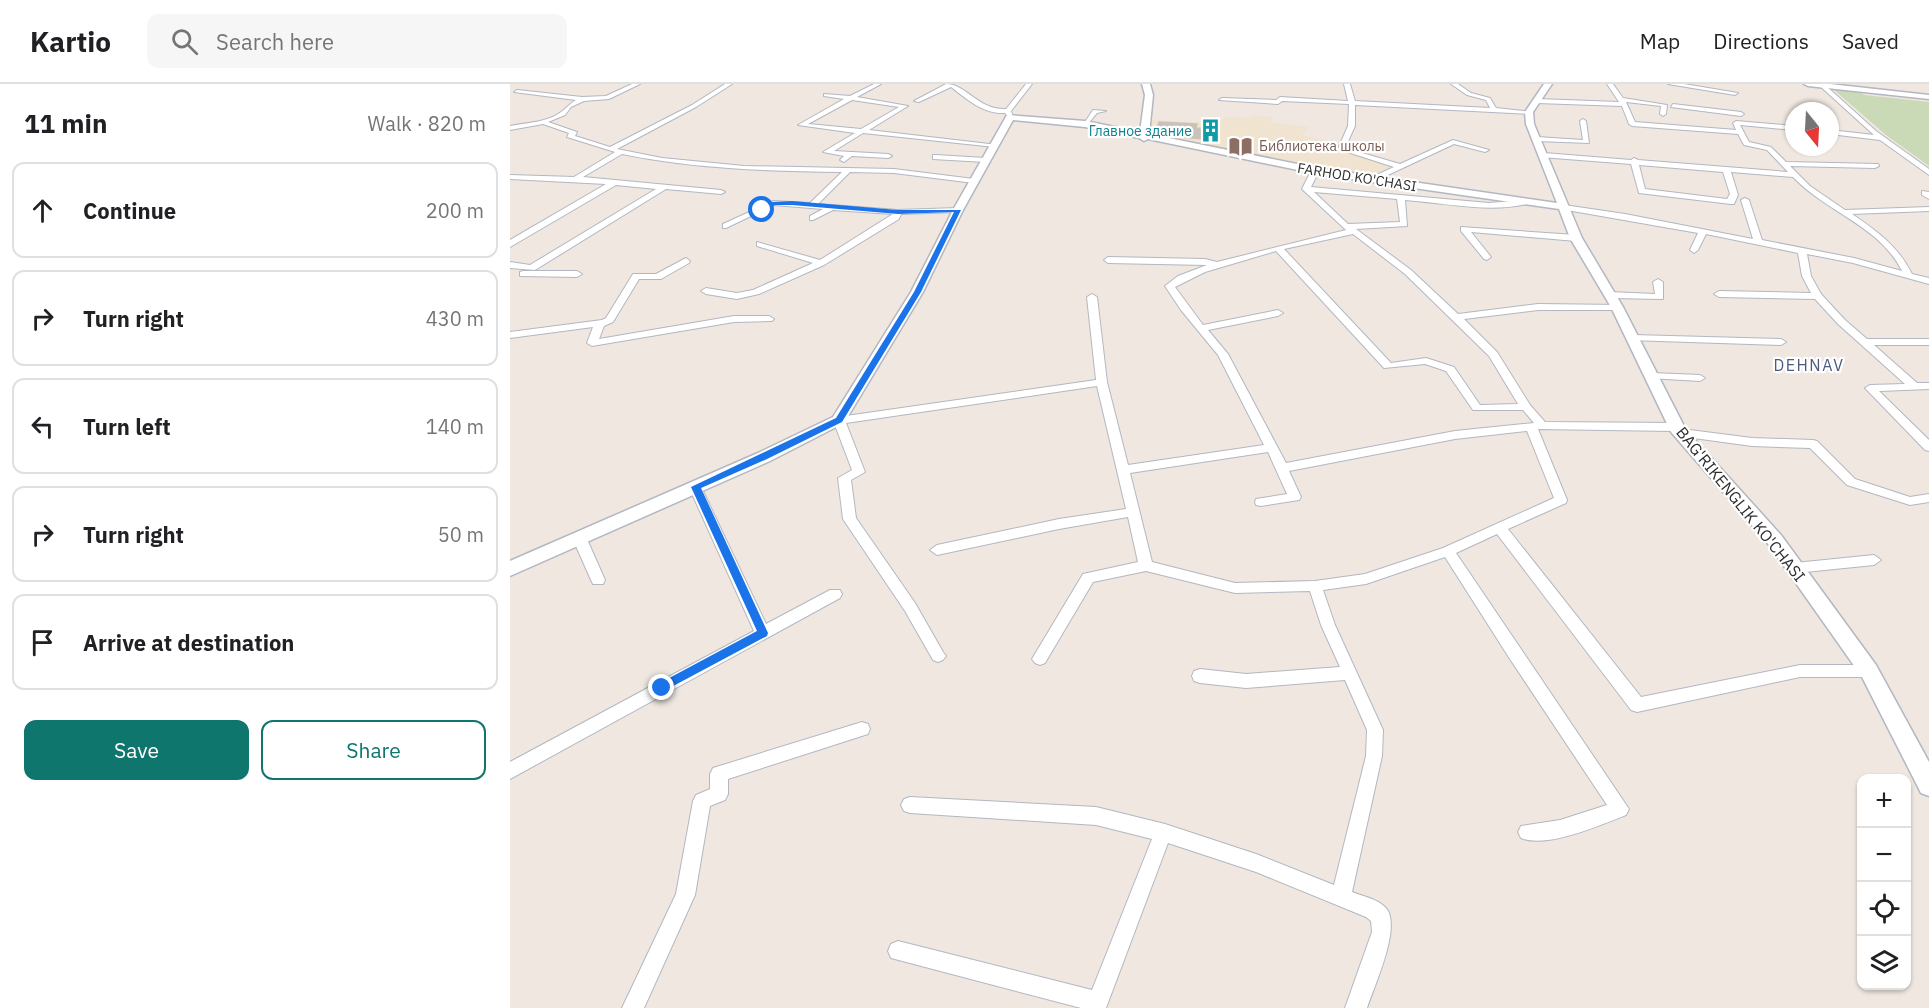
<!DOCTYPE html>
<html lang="en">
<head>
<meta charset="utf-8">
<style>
  :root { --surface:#fff; --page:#f6f6f6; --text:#202124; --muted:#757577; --line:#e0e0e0; --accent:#0f766e }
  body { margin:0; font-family:"IBM Plex Sans",sans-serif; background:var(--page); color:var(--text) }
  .controls { position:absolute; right:18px; bottom:18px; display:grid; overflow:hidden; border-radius:12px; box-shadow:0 2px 4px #0004 }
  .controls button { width:54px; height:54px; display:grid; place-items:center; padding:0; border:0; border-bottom:2px solid var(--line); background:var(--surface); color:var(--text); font:30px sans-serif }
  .compass { position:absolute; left:1275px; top:18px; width:54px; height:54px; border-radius:50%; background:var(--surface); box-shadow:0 2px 4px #0004; rotate:162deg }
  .stop { position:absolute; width:18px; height:18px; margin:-14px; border:4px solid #1a73e8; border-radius:50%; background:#fff }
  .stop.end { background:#1a73e8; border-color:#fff; box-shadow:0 2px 6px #0008 }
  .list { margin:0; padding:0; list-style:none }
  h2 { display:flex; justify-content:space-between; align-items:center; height:78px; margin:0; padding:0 24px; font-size:26px }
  h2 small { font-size:20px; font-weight:400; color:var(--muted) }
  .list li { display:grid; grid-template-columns:39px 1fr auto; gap:18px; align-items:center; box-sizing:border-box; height:96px; margin:0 12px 12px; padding:0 12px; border:2px solid var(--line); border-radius:12px }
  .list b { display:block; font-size:22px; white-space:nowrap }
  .list em { font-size:20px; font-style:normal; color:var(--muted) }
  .actions { display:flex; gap:12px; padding:18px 24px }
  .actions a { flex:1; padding:14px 0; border:2px solid var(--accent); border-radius:12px; text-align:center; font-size:21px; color:var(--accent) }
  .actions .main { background:var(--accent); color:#fff }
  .icon { flex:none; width:33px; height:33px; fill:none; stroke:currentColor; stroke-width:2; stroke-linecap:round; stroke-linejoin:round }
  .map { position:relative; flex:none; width:1419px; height:924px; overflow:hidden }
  header { display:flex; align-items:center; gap:36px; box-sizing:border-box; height:84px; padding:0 30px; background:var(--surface); border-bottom:2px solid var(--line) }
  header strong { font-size:28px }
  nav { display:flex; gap:33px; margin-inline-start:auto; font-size:21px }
  .search { width:420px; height:54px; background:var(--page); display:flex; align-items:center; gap:15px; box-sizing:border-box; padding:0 21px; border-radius:12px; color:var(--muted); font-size:22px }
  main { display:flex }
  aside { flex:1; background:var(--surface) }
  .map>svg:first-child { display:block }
</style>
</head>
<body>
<header>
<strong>Kartio</strong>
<div class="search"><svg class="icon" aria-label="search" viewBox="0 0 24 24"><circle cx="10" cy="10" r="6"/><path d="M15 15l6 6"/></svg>Search here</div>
<nav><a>Map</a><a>Directions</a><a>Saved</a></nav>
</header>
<main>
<aside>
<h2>11 min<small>Walk · 820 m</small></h2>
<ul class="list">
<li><svg class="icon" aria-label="ahead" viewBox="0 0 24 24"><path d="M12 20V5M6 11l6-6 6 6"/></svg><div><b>Continue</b></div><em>200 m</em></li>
<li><svg class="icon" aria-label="right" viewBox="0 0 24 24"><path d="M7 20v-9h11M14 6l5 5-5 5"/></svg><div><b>Turn right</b></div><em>430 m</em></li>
<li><svg class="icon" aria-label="left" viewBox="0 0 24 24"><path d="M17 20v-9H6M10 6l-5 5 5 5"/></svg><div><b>Turn left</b></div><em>140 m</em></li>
<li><svg class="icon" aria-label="right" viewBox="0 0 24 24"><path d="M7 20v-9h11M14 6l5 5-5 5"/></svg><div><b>Turn right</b></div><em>50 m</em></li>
<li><svg class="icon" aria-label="arrive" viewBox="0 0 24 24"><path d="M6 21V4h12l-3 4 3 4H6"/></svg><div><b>Arrive at destination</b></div></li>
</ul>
<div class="actions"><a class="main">Save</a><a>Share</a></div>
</aside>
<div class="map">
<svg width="1419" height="924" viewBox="0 0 1419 924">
  <rect width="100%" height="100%" fill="#efe7e0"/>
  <!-- education -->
  <polygon fill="#f0e3cf" points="742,32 763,33 761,39 799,43 792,51 829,60 826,65 884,82 864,94 636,53 640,36 708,39 716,33 739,34"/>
  <!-- cemetery -->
  <polygon fill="#cad9b6" points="1323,5 1351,8 1354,11 1419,18 1419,82 1376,51"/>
  <!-- building -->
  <polygon fill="#c8c2bb" stroke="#cbc3b9" stroke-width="1.5" points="649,38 687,40 686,44 709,45 704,56 658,52 645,49"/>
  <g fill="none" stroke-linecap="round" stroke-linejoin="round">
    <defs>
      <g id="street">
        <path d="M122 0H130L99 15 74 17 61 23 55 31 38 38 67 48 65 52 100 63 182 21 215 0H222L186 23 107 65 152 74 234 82 384 85 464 95 468 97 464 99 384 89 340 88 308 120 388 126 448 124 452 126 448 128 391 130 389 135 314 181 249 210 227 215 196 210 191 207 196 204 227 209 243 206 303 179 247 162V158L310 176 383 130 323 126 303 136H300V132L313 125 264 121 216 144H213V140L263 117 300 119 332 88C258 87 185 85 112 70L73 93 211 106 215 108 211 110 156 105 25 186 0 184V178L20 181 146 105 106 101 0 163V156L96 100 0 95V91L64 93 105 68 57 53 59 49 33 40 0 46V42C15 39 39 38 51 28 57 24 59 20 66 16L4 8 7 6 72 13 96 12Z"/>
        <path d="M364 0H371L347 13 398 22 359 46 488 61 485 63 353 49 324 67 378 70 382 72 378 74 342 72 334 78 330 76 334 72 313 68 345 49 288 41 334 15 314 12V10L340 12ZM342 16 389 23 351 45 298 40Z"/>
        <path d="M436 0C457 0 467 26 496 25L516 0H522L501 27 503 33 500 35 495 29C473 30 458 16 441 3L409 18 404 17Z"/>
        <polygon points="834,0 840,0 845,17 980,24 976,16 957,11 941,0 948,0 961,9 980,14 986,24 1022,28 1019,30 845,21 845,42 835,64 890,80 943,56 979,66 975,68 944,60 865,97 861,95 862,93 884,83 828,65 838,42 839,20 772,17 768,20 709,16 712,14 766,16 770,13 838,17"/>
        <path d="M1097 0H1103L1113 14 1157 21 1156 30 1153 32 1150 30 1151 22 1116 18 1125 38 1226 46 1223 39 1226 37 1284 42V46L1230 41 1239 58 1261 63 1276 78 1368 80 1369 82 1365 84 1280 82 1300 102 1335 126 1419 123V127L1342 130C1367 147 1388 162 1402 190L1419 194V200L1343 179 1297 170 1301 192 1311 210 1335 236 1357 255H1419V261H1364L1407 299H1419V305L1369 307 1419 356V367L1415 366 1355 304 1360 301 1395 300 1328 240 1305 215 1209 213 1204 210 1209 207 1301 209 1292 192 1288 169 1196 150 1188 166 1184 169 1180 166 1188 149 1051 125V121H1054L1115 130 1243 155 1231 116 1235 114 1239 116 1252 156 1344 174 1392 187C1370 142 1316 128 1283 93L1221 88 1228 111 1224 120H1221L1129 109 1121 80 1031 73 1030 71 1034 69 1121 76 1124 74 1128 76 1278 88 1257 66 1234 61 1228 50 1122 42 1119 40 1112 22 1027 19 1024 17 1027 15 1109 18ZM1129 81 1213 88 1220 110 1217 115 1135 105Z"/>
        <polygon points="1158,0 1174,0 1228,9 1225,11"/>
        <polygon points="1311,1 1315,1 1366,47 1419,85 1419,91 1370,56 1320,50 1320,46 1364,51 1311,3"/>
        <polygon points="1163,20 1231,28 1234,30 1231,32 1161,23"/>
        <polygon points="583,26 596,27 587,29 577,41 573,41"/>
        <polygon points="1073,35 1076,37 1079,59 1027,57 1024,55 1027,53 1073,56 1070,37"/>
        <polygon points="426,71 475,74 479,76 475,78 423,75 423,71"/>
        <path d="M805 85 809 87 801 103 979 119 1017 116V120C978 129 935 119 895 116L897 142 846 145 901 186 948 230 1028 220 1110 221V225L1107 226H1028L954 235 987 268 1020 321 1035 338 1167 339 1171 340 1172 345 1242 354 1303 356 1307 357 1345 395 1400 413 1419 410V418L1400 421 1337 401 1300 364 1242 362 1169 352 1165 351 1164 347 1028 345 1057 416 1056 419 998 445 1131 613 1290 581H1359L1364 582 1367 587 1364 592 1359 593H1290L1127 628 1121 626 987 450 946 469 1119 725 1116 731C1091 741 1036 765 1011 754L1008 748 1011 742 1050 736 1097 721 998 572 935 473 856 500 813 506 825 541 873 646 872 672 842 808C852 812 868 815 876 824 892 843 864 902 857 924H835L862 848 861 837 856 833 746 788 658 759 596 924H571L381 874 378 867 381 860 388 857 582 906 642 755 586 741 400 729 394 727 391 721 394 715 400 713 586 723 655 740 746 770 824 801 856 672 857 646 835 596 736 604 690 599 684 597 682 592 684 587 690 585 736 590 830 583 811 541 800 507 725 509 636 487 583 498 535 579 530 581 525 579 522 575 573 490 628 478 618 433 549 445 427 471 420 466 427 461 549 435 616 425 587 302 336 339 355 388 341 396 346 434 405 519 433 568 436 572 433 576 428 578 423 576 395 527 333 435 328 394 342 386 323 336 329 333 586 296 577 213 582 210 587 213 597 298 618 381 754 361 708 271 671 226 655 202 668 192 697 181 598 179 594 176 598 173 695 175 707 178 836 146 792 105 801 87ZM804 108 887 115 890 138 838 140ZM843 150 895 190 979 272 1008 320 970 321 944 283 916 274 881 279 774 165ZM766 167 874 284 915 280 936 287 963 326H1013L1024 339 945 347 776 379 718 270 698 246 768 232 773 229 768 226 693 241 665 203 695 188ZM1017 347 1044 414 933 464 855 490 805 497 725 499 642 478 620 389 758 368 777 410 746 415 745 418 746 421 751 422 789 416 791 413 779 387 945 355Z"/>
        <polygon points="1412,107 1419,108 1419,115 1412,111"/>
        <polygon points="951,143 1066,151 1070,154 1066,157 961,148 981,173 977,176 974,175 951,147"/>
        <polygon points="176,174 180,177 179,179 151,195 129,195 103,238 94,242 89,255 224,232 259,232 264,235 262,237 224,238 82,262 77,259 83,243 0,254 0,248 92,236 96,234 123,190 146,190"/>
        <polygon points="13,187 67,187 72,190 67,193 10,192 10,188"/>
        <polygon points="1148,195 1153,198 1153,215 1100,214 1095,211 1100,208 1145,210 1143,198"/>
        <polygon points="1123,251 1271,255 1276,258 1271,261 1119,256 1119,252"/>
        <polygon points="1142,289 1190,291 1195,294 1190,297 1138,294 1137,292"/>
        <polygon points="185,399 191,403 256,540 320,506 330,506 332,510 330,514 0,695 0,678 244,547 179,403"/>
        <polygon points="69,448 76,453 95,496 93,500 83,500 81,496 62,453"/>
        <polygon points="1364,471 1371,476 1364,481 1285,489 1280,488 1278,484 1280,480 1285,479"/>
        <polygon points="352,638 358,640 360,645 358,650 218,695 218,710 215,716 200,722 185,811 134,924 112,924 166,810 183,717 186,711 200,705 200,690 203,684"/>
      </g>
      <g id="secondary">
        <polygon points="632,0 640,0 643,11 639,50 807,84 1047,119 1016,40 1015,28 1034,0 1042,0 1023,28 1024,40 1072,154 1113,223 1176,346 1271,451 1366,581 1419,678 1419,712 1411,709 1352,593 1259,461 1161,348 1101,223 1060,154 1049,125 807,90 638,55 634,57 629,54 575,43 503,36 453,126 413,208 334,339 260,377 0,492 0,477 248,369 323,333 401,208 443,126 497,31 575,37 630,48 635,11"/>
        <polygon points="1294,0 1320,0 1419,11 1419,15 1298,2"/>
      </g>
    </defs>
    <!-- street casing -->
    <use href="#street" stroke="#b3b7c1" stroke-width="2"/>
    <!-- secondary casing -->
    <use href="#secondary" stroke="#b3b7c1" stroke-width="3"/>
    <!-- street -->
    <use href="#street" fill="#fff" fill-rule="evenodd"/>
    <!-- secondary -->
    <use href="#secondary" fill="#fff" fill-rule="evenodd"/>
  </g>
  <!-- route -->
  <polygon fill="#1a73e8" points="282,117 388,126 451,126 411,208 332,338 257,375 191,404 258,549 257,552 152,608 147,604 148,600 247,547 181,403 326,334 404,208 444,128 388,130 282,121 265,121 254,127 249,126 261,118"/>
  <!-- icons -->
  <defs>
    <symbol id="building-bare" viewBox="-9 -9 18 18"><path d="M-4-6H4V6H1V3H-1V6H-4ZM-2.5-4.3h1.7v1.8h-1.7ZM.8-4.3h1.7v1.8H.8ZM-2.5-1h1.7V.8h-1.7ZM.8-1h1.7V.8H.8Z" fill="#0f9aa8" stroke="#fff" stroke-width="2.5" paint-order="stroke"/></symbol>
    <symbol id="library-bare" viewBox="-9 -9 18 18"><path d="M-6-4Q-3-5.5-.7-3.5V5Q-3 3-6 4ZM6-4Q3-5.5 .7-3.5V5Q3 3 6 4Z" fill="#8d6e63" stroke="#fff" stroke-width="2.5" paint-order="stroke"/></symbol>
  </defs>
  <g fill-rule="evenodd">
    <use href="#building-bare" x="684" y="30" width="33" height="33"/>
    <use href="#library-bare" x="714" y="46" width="33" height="33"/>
  </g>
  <g text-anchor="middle" stroke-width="4.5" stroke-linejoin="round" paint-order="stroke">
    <!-- far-culture labels -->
    <g font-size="14" fill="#0d838f" stroke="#fff" text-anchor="end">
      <text x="682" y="52">Главное здание</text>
    </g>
    <!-- far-education labels -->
    <g font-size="14" fill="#785e54" stroke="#fff" text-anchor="start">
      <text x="749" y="67">Библиотека школы</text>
    </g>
    <!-- far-street labels -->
    <g font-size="14" fill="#2d2d2d" stroke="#fff">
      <text transform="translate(847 93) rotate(9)" y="5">FARHOD KO'CHASI</text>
    </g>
    <!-- far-quarter labels -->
    <g font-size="16" letter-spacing="1.5" fill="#4c5980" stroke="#fff">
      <text x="1299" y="287">DEHNAV</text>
    </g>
    <!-- street labels -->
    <g font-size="16" fill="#2d2d2d" stroke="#fff">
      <text transform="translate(1231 420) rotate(51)" y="6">BAG'RIKENGLIK KO'CHASI</text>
    </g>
  </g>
</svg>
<div class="controls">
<button>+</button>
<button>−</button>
<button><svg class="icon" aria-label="locate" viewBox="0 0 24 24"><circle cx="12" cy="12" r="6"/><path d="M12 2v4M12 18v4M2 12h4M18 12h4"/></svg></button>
<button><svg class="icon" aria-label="layers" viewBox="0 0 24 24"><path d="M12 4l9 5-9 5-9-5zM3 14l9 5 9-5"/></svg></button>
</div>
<svg class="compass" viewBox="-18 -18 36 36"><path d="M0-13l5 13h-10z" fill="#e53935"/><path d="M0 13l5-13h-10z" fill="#757577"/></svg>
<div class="stop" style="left:252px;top:126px"></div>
<div class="stop end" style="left:152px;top:604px"></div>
</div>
</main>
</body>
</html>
